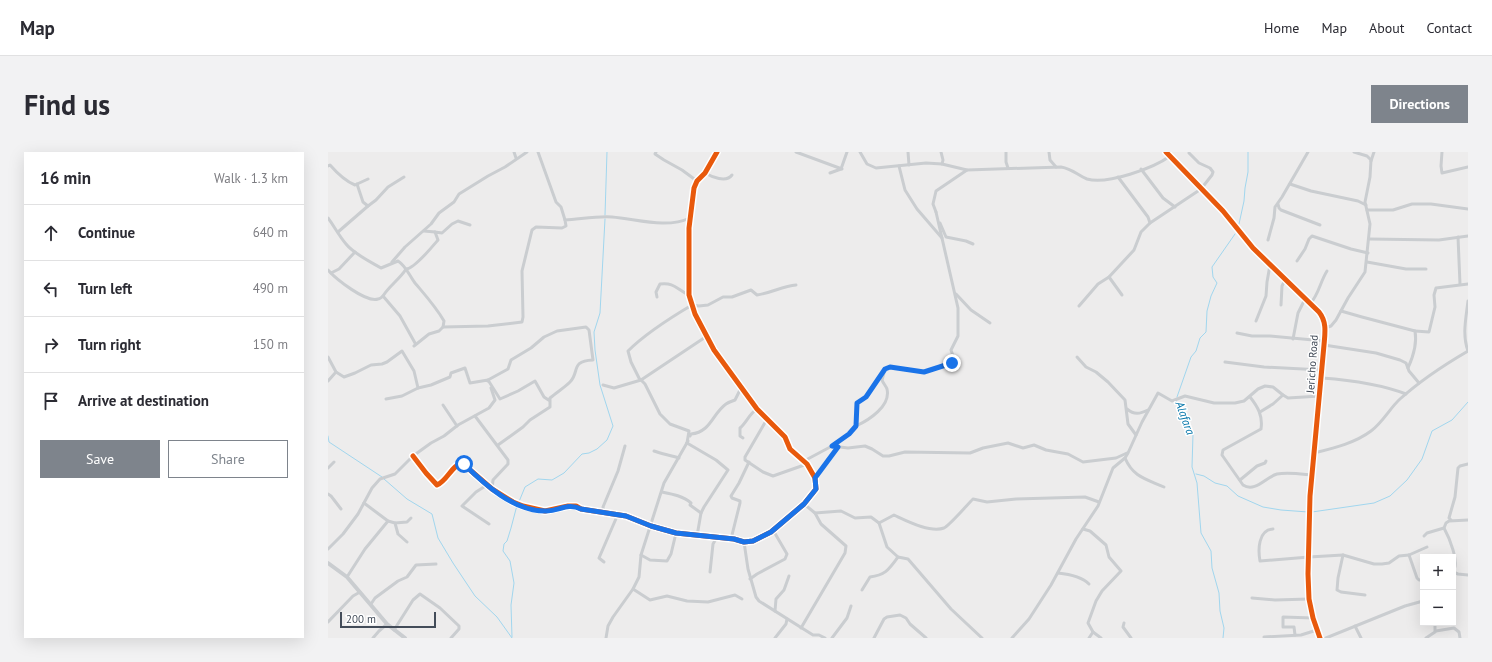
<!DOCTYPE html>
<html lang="en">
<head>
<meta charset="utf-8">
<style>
  :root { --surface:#fff; --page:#f2f2f3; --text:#2b2b33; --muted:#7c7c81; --line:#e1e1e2; --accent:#7e848c }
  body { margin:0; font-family:"PT Sans",sans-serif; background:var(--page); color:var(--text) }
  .controls { position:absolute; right:12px; bottom:12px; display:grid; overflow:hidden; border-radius:0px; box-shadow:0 4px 16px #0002 }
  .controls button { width:36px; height:36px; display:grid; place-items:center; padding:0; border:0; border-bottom:1px solid var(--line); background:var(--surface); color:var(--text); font:20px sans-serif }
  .scale { position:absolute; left:12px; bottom:10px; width:96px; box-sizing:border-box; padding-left:4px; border:2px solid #434c59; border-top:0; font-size:11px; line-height:14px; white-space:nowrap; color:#434c59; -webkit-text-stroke:3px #fff; paint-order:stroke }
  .stop { position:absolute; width:12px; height:12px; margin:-9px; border:3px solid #1a73e8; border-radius:50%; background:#fff }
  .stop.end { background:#1a73e8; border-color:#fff; box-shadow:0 1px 4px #0008 }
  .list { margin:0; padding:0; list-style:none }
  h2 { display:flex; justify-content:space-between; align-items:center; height:52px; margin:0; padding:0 16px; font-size:17px }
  h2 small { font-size:13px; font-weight:400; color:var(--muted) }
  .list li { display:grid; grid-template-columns:26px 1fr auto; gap:12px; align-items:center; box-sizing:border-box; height:56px; padding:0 16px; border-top:1px solid var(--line) }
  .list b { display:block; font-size:15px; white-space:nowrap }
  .list em { font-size:13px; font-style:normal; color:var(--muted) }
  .actions { display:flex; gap:8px; padding:12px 16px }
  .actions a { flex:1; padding:9px 0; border:1px solid var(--accent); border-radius:0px; text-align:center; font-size:14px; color:var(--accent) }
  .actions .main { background:var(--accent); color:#fff }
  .icon { flex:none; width:22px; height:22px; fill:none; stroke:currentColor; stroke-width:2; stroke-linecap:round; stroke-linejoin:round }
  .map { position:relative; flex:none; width:1140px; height:486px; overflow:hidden; border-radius:0px }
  header { display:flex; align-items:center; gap:24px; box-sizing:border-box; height:56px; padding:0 20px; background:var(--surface); border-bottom:1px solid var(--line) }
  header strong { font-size:19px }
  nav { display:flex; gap:22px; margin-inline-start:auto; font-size:14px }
  .intro { display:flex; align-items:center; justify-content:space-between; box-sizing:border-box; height:96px; padding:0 24px }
  h1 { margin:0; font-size:28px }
  .button { padding:10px 18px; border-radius:0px; background:var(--accent); color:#fff; font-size:14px; font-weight:700 }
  main { display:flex; gap:24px; padding:0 24px }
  aside { flex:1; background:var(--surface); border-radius:0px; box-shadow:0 4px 16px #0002 }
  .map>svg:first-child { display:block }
</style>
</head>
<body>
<header>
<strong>Map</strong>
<nav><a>Home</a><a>Map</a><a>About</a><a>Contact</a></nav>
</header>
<div class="intro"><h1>Find us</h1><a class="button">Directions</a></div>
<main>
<aside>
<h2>16 min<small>Walk · 1.3 km</small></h2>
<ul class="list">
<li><svg class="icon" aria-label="ahead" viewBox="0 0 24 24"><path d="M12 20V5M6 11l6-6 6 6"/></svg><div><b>Continue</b></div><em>640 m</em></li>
<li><svg class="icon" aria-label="left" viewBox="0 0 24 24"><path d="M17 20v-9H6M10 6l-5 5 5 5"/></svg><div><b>Turn left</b></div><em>490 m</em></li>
<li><svg class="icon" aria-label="right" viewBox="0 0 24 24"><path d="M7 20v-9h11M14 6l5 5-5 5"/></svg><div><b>Turn right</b></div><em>150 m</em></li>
<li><svg class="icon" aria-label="arrive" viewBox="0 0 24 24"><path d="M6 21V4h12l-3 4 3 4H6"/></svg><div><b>Arrive at destination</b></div></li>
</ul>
<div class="actions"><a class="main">Save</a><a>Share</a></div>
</aside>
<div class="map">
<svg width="1140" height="486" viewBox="0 0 1140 486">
  <rect width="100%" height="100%" fill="#edecec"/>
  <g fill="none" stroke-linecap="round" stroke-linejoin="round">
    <!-- stream -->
    <g stroke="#a1d6ee" stroke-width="1">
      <polyline points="277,63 279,0"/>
      <polyline points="911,72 916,49 917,36 920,20 920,0"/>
      <polyline points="849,245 863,205 868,199 872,186 878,180 879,159 883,144 889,131 885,125 884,115 907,82"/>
      <polyline points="848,248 857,272 865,282 864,315 869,331 873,381 883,399 884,416 891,441 892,459 896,476 895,486"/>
      <polyline points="0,284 1,290 54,325"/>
      <polyline points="868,322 876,324 887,331 899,334 910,344 935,355 953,358 980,360"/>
      <polyline points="56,327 79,347 104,362 110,386 125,411 147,444 169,465 184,486"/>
      <polyline points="984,360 1046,351 1062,344 1079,328 1094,307 1104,279 1124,268 1140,250"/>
      <polyline points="184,485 183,453 186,431 182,409 175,399 176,392 179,389 183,376 188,357 197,335 210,327 224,328 236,321 254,302 261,301 269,297 279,288 285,274 272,233 267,198 266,180 272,161 277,67"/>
    </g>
    <!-- minor -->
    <g stroke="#cacdd0" stroke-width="3">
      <polyline points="186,0 188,6"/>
      <polyline points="210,0 228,50 233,55 237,68"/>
      <polyline points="328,0 327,2 336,8 354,18 369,29"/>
      <polyline points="468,0 514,17"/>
      <path d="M532 0 539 12 548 16 598 11 614 12 639 18 733 15C745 17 749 23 759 27 779 33 826 16 842 4"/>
      <polyline points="580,0 581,13"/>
      <polyline points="613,0 615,8 614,12"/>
      <polyline points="678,0 678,10 680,16"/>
      <polyline points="721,0 722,8 728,15"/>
      <polyline points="1114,0 1113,14 1114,21 1140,15"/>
      <polyline points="1043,9 1046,0"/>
      <path d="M0 14 2 13C9 21 17 29 27 33L40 27"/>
      <polyline points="571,14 577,38 589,57 614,86"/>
      <polyline points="813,17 835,46 847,55"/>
      <path d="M377 21C384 25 398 31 404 23"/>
      <polyline points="502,21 513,17 519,0"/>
      <polyline points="29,32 35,50 40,54 48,48 60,35 76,25"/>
      <polyline points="962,32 983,39 1030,49 1038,53"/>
      <polyline points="950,52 951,56 953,58 992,73"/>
      <polyline points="1039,58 1065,58 1084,52 1103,52 1140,57"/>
      <polyline points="608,60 605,52 608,39 639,18"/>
      <path d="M0 66C6 74 11 84 18 92 26 102 41 109 53 116L70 109C78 114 81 123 87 131 98 144 108 155 116 169L115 175 111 179 101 182 86 194"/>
      <polyline points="612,71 618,85 638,89 645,92"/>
      <polyline points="822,71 873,37 884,23 885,20 882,16 871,11 861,1"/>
      <polyline points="96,79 107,80"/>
      <polyline points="10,80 40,54"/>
      <polyline points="1130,85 1132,132"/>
      <polyline points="1041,87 1111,88 1140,84"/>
      <polyline points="940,88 946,66 947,55 954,45 980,0"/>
      <polyline points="969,109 977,97 981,87 984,84 1023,97 1040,101"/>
      <polyline points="64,110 77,95 103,72 111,61 126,50 131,42 160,24 177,15 199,0"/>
      <polyline points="1039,110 1078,117 1098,117"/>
      <path d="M0 118C8 127 38 151 50 147 52 147 54 145 55 144"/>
      <polyline points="3,121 11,117 27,100"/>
      <polyline points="781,125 794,143"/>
      <polyline points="628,142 643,158 662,171"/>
      <path d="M329 145 328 140 332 132C347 130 349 138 361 143"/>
      <path d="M1140 149C1138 166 1134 183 1140 199"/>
      <path d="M982 152C991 142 992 130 999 119"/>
      <polyline points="953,153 954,134 957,128"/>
      <polyline points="751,154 770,132 781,125 806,98 813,80 822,71 820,65 790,25"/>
      <path d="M1013 159 1034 165 1087 179C1089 190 1085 205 1080 216"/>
      <polyline points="928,169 938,144 939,130 942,113"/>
      <path d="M115 175 160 174 194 170 195 165 194 119 204 78 208 75 234 76 238 74 237 68C253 67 269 64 284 65 309 67 338 77 362 66"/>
      <polyline points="997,176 1003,174 1008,168 1020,146 1037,120 1042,72 1037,50 1042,25 1043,8 1039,4 1026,0"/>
      <polyline points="1087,179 1101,180 1107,155 1106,143 1108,136 1140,132"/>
      <polyline points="909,181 924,184 942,184 996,189"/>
      <polyline points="965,187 970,161 977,147"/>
      <path d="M87 191 72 164 55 144C61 134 72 127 78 117 86 117 104 95 110 88L107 80 114 81 124 72 130 69 142 73"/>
      <polyline points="996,193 1048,201 1072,208 1078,211 1081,219 1091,231"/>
      <polyline points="0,205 8,220 16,225 27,221 43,213 54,212 59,210 74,199 86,219 90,236"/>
      <polyline points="749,205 758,215 768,220 780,230 797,248 800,272 808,283"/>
      <polyline points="897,210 936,215 994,218"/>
      <path d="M994 226C1021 228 1052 232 1078 242"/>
      <polyline points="0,229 8,220"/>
      <polyline points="275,233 286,236 313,228 379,184"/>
      <path d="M922 245C930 255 935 264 933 277L895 298 894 303 915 333C927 341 938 325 949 322 960 320 973 322 984 323"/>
      <polyline points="58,247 74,244 90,236 103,233 122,225 123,221 137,216 142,231 160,228 160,229"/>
      <polyline points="115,253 129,274"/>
      <path d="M799 257C806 263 812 262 820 258"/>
      <polyline points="932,260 945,252 955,243"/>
      <polyline points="147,264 180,308 180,312 165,328 164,337"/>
      <polyline points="439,267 417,305 417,308 435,320 445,324 479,312"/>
      <path d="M528 274C541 268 563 254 559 237 558 234 555 231 554 228L557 217 562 215 596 220 624 211 626 207 623 198 630 184V156L608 60"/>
      <path d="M362 284 363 282C383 280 384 262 398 252 401 250 404 249 407 248L413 236"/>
      <path d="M415 286 412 284V276C419 270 421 262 429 257"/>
      <path d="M359 291 361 279 342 272 332 262 317 232 311 226 303 210 300 199C318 181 342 166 364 153L371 154 380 153 395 145H404L423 138 429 143C443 141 455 134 468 133"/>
      <polyline points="359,291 388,308 400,318 376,355 373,361 369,384"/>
      <path d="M170 293 195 275 202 268 222 255V246C229 240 236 236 242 230 252 220 242 209 265 208L261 178 258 175 229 179 216 185 203 196 183 208 180 217 160 228 172 247 190 239 207 229 216 245 222 249"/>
      <polyline points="504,294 521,282 528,274 529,251 538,245 556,218"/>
      <path d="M326 299C334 302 342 303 351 306"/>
      <path d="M986 301C1006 296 1027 291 1043 279 1055 270 1062 256 1072 247 1093 228 1116 213 1140 199"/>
      <path d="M85 304 98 321 109 333C119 329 124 313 134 311L164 337 185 350 195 354 217 359 240 354H248L253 357 298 364 323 374 348 381 406 387 416 390 425 389 443 380 476 352 488 337 487 326 479 312 462 297 457 285 429 257 386 198 367 162 361 143V76L366 36 369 29 377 21 389 0"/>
      <path d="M797 306C805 325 818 327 836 335"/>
      <polyline points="476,309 504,294 520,296 537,294 544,297 555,304 561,304 577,300 642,301 655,296 680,291 695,296 706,293 718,298 740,302 755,310 788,306 799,301"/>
      <polyline points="0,316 6,310"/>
      <polyline points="487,326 510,295"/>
      <polyline points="912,328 929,314 937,311 938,309"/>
      <polyline points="159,333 148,340 134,354 161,372"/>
      <path d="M334 340C344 342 355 344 363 351L362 353 373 361"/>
      <polyline points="0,342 3,344 13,357"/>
      <polyline points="36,351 60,369 67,371 70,382 79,390"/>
      <polyline points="476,352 487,361 513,359 527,366 543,365 551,371 559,395 570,405 580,407 623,457 654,486"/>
      <polyline points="276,360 275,355 290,319 297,294"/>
      <polyline points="1123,368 1121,366 1127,345 1130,316 1132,314 1140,312"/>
      <polyline points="67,371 79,370 83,366"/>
      <path d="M551 371 566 363C579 369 602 381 616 376 622 373 639 353 645 347L659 350 688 347 757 345 771 350"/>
      <polyline points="755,377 762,379 778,393 781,405 793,419 774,439 768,449 760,471 765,480 773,486"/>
      <path d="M945 377C930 378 930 398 932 409L981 405"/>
      <polyline points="1096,384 1099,381 1116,376"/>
      <polyline points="403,387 412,351 412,349 404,346 403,344 411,331 421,310"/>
      <polyline points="416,390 420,417 428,445 431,449 485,483 491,483 497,486"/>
      <polyline points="0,397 15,382 30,362 44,336 52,327 67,322 85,304 103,291 116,284 130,273 161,256 167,248 163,236"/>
      <polyline points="313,403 322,408 339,409 343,402 348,381"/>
      <polyline points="1015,403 1010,426 1009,438 1013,440 1037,443"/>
      <polyline points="1081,403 1089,426 1091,428 1095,428"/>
      <polyline points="981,405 1015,403 1046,412 1054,412 1061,411 1071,404 1081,403 1099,395"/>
      <polyline points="276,410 271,406 290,362"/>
      <path d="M1125 419C1132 411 1121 385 1116 376L1118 371 1121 369 1140 368"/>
      <polyline points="382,420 385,392 389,385"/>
      <polyline points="1125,420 1130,422 1140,423"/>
      <path d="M730 421C740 422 753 424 761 432"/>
      <polyline points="19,425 37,397 60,369"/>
      <polyline points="422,427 429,422 457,407 459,402 445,378"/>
      <polyline points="305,437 322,448 339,444 359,449 380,450 407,443 414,447"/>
      <path d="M534 438 542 425C558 423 561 417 570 405"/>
      <polyline points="924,446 947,448 981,447"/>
      <polyline points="43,452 47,446 70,429 79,425 88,413 108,412"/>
      <polyline points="447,459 448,447 456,438 461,424"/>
      <polyline points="0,470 25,444 32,440"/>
      <polyline points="796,471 795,475 803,486"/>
      <polyline points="1027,474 1033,486"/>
      <polyline points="473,476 517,401 518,394 493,372 487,361"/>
      <polyline points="66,478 85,448 92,442 112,456 131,474 131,477 123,486"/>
      <polyline points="1108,479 1126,476 1131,480 1132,486"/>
      <polyline points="967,483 966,475 955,475 955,465 985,466"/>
      <polyline points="936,485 973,483 989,478"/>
      <polyline points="45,486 51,479 59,472"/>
      <polyline points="278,486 280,474 285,465 305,437 311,425 313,403 336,331 360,289"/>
      <polyline points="447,486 458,472 459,467"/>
      <polyline points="504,486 519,466 523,454"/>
      <polyline points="546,486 556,467 559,465 572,463 578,466 582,472 598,486"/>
      <polyline points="684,486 701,467 723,433 748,387 770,354 785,316 797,306 800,301 814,270 830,241 844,249 857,244 886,251 907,251 916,249 930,237 937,234 945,235 955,243 960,246 992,244"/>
      <polyline points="761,486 765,480"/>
      <polyline points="998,486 1077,454 1095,449"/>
      <polyline points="1098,486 1107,480 1107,471"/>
    </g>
    <!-- tertiary -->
    <g stroke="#cacdd0" stroke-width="4">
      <path d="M838 0 895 59 925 96 991 160C999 170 997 181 996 193L982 344 980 422 981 447 985 466 992 486"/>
      <polyline points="0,411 19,425 59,472 77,486"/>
    </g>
    <defs>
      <g id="cycleway">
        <path d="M838 0 895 59 925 96 991 160C999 170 997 181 996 193L982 344 980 422 981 447 985 466 992 486"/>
        <path d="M85 304 98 321 109 333C119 329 124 313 134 311L164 337 185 350 195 354 217 359 240 354H248L253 357 298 364 323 374 348 381 406 387 416 390 425 389 443 380 476 352 488 337 487 326 479 312 462 297 457 285 429 257 386 198 367 162 361 143V76L366 36 369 29 377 21 389 0"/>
      </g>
    </defs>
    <!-- cycleway casing -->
    <use href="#cycleway" stroke="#fff" stroke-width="8"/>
    <!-- cycleway -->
    <use href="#cycleway" stroke="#e8590c" stroke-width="5"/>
  </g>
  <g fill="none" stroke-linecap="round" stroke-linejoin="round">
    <!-- route -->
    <path stroke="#1a73e8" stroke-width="5" d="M136 312C157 333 186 359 217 359 231 360 238 350 253 357L298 364 323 374 348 381 406 387 416 390 425 389 443 380 476 352 488 337 487 326 510 295 504 294 521 282 528 274 529 251 538 245 557 217 562 215 596 220 624 211"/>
  </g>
  <g text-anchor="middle" stroke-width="3" stroke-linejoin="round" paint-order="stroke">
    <!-- street labels -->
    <g font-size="11" fill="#434c59" stroke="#fff">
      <text transform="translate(984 212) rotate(-86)" y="4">Jericho Road</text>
    </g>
    <!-- water labels -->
    <g font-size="12" font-style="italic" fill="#0576aa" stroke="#fff">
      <text transform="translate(857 266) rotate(70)" y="4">Alafara</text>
    </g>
  </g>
</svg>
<div class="controls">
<button>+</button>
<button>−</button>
</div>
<div class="scale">200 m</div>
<div class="stop" style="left:136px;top:312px"></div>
<div class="stop end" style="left:624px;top:211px"></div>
</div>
</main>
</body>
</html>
